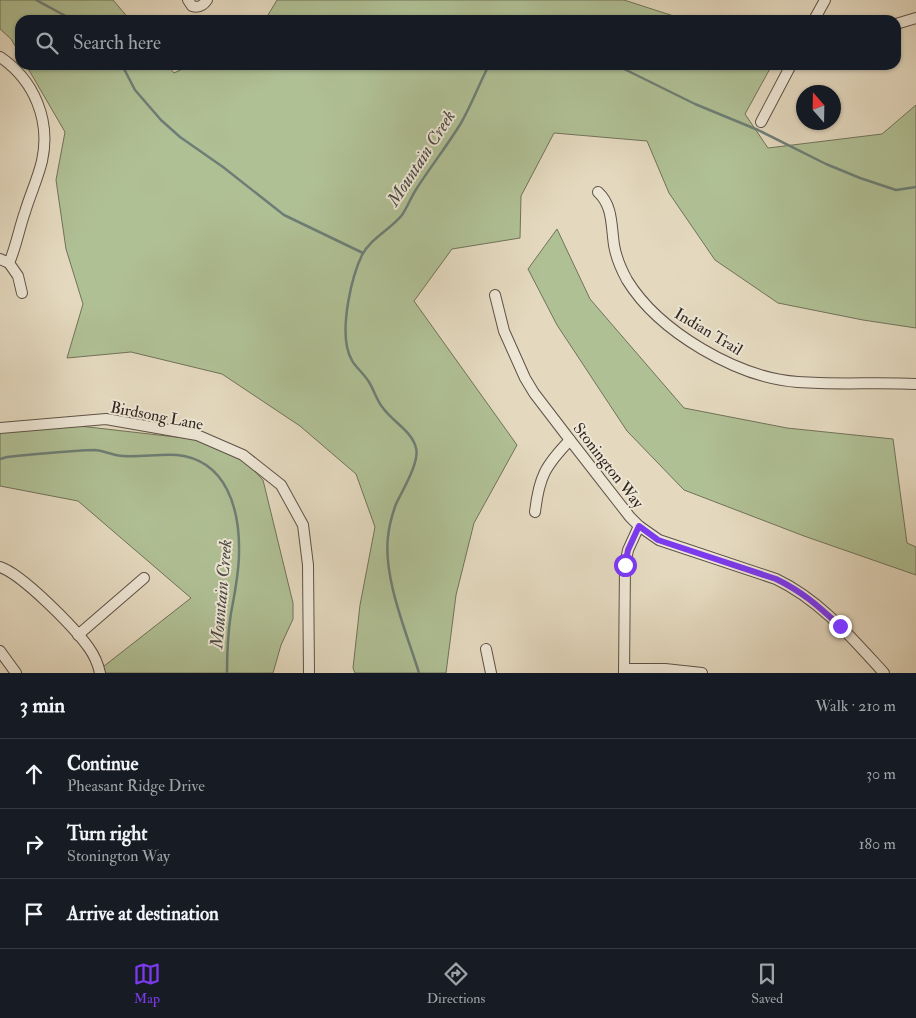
<!DOCTYPE html>
<html lang="en">
<head>
<meta charset="utf-8">
<style>
  :root { --surface:#171b24; --page:#242831; --text:#f1f3f6; --muted:#9ea1a6; --line:#363941; --accent:#7c3aed }
  body { margin:0; font-family:"IM FELL Double Pica",serif; background:var(--page); color:var(--text) }
  .compass { position:absolute; left:796px; top:85px; width:45px; height:45px; border-radius:50%; background:var(--surface); box-shadow:0 1px 4px #0004; rotate:340deg }
  .stop { position:absolute; width:15px; height:15px; margin:-11px; border:4px solid #7c3aed; border-radius:50%; background:#fff }
  .stop.end { background:#7c3aed; border-color:#fff; box-shadow:0 1px 5px #0008 }
  .list { margin:0; padding:0; list-style:none }
  h2 { display:flex; justify-content:space-between; align-items:center; height:65px; margin:0; padding:0 20px; font-size:21px }
  h2 small { font-size:16px; font-weight:400; color:var(--muted) }
  .list li { display:grid; grid-template-columns:32px 1fr auto; gap:15px; align-items:center; box-sizing:border-box; height:70px; padding:0 20px; border-top:1px solid var(--line) }
  .list b { display:block; font-size:19px; white-space:nowrap }
  .list p { margin:0; font-size:16px; white-space:nowrap; color:var(--muted) }
  .list em { font-size:16px; font-style:normal; color:var(--muted) }
  .icon { flex:none; width:28px; height:28px; fill:none; stroke:currentColor; stroke-width:2; stroke-linecap:round; stroke-linejoin:round }
  .map { position:relative; flex:none; width:916px; height:673px; overflow:hidden }
  .search { position:absolute; background:var(--surface); box-shadow:0 1px 4px #0004; left:15px; right:15px; top:15px; height:55px; display:flex; align-items:center; gap:12px; box-sizing:border-box; padding:0 18px; border-radius:15px; color:var(--muted); font-size:19px }
  .sheet { height:275px; background:var(--surface) }
  nav { display:flex; justify-content:space-around; align-items:center; box-sizing:border-box; height:70px; border-top:1px solid var(--line); background:var(--surface); font-size:14px; color:var(--muted) }
  nav a { display:grid; justify-items:center; gap:2px }
  nav .on { color:var(--accent) }
  .map>svg:first-child { display:block }
</style>
</head>
<body>
<div class="map">
<svg width="916" height="673" viewBox="0 0 916 673">
  <rect width="100%" height="100%" fill="#e4d9bf"/>
  <filter id="stains"><feTurbulence type="fractalNoise" baseFrequency=".004" numOctaves="4"/><feColorMatrix values="0 0 0 0 .2 0 0 0 0 .09 0 0 0 0 .02 0 0 0 .5 -.17"/></filter>
  <radialGradient id="worn" r=".72"><stop offset=".6" stop-color="#630" stop-opacity="0"/><stop offset="1" stop-color="#630" stop-opacity=".3"/></radialGradient>
  <!-- green -->
  <g fill="#b0c095" stroke="#70725a">
    <polygon points="0,0 113,0 130,20 20,20 20,54 11,39 0,29"/>
    <polygon points="277,0 624,0 686,20 265,20"/>
    <polygon points="26,65 167,65 174,73 191,65 772,65 745,114 768,148 882,134 916,105 916,328 863,320 778,303 715,260 669,193 647,141 554,133 521,196 520,238 452,249 414,301 517,445 474,523 456,595 446,673 355,673 353,668 360,605 375,527 356,474 300,426 222,374 131,352 67,358 83,304 66,249 56,180 65,132"/>
    <polygon points="557,229 590,299 684,408 787,428 893,439 907,543 916,547 916,575 804,536 684,490 627,431 557,325 528,269"/>
    <polygon points="71,425 228,443 263,480 293,603 293,619 281,645 273,673 100,673 99,670 191,598 78,501 0,486 0,427"/>
  </g>
  <g fill="none" stroke-linecap="round" stroke-linejoin="round">
    <!-- stream -->
    <g stroke="#6d7e76" stroke-width="2.5">
      <polyline points="36,0 73,20"/>
      <polyline points="122,65 135,90 161,120 180,137 223,167 284,215 363,253"/>
      <polyline points="616,65 695,104 758,130 826,164 860,178 896,190 916,187"/>
      <path d="M0 459 7 457C36 454 65 451 94 450 104 450 113 456 123 456 141 457 159 454 177 455 227 460 240 510 239 553 239 573 235 592 231 613 228 632 227 653 227 673"/>
      <path d="M419 673C407 634 383 578 388 537 389 526 392 515 396 504 402 491 420 462 416 448 412 431 393 422 383 408 377 401 374 390 369 382 360 368 351 366 347 347 342 322 351 278 362 255 371 238 391 229 402 215 408 206 411 197 417 188 431 166 447 146 461 123 472 104 479 84 489 65"/>
    </g>
    <defs>
      <g id="street">
        <path d="M188 0 192 6C199 8 203 6 207 0"/>
        <polyline points="814,20 825,0"/>
        <polyline points="896,24 916,18"/>
        <path d="M0 57C34 80 51 120 42 161 38 178 30 195 25 212 19 229 16 247 9 263L0 259"/>
        <polyline points="761,122 791,65"/>
        <path d="M598 192C613 206 611 225 614 245 616 257 621 269 627 280 659 332 738 378 798 382 837 385 877 382 916 384"/>
        <polyline points="9,263 18,276 22,293"/>
        <path d="M495 295 504 331 525 378 534 393 570 440 630 517 639 526 659 540 776 579C820 600 852 638 884 673"/>
        <polyline points="0,428 106,419 197,435 243,455 281,485 303,525 308,565 309,673"/>
        <path d="M535 512C539 477 545 466 570 440"/>
        <path d="M0 567C22 574 75 628 89 648 94 655 98 664 100 673"/>
        <polyline points="78,635 144,578"/>
        <polyline points="486,649 491,673"/>
        <polyline points="0,651 16,673"/>
        <polyline points="624,669 665,669 702,673"/>
        <polyline points="624,673 625,565 628,550 639,526"/>
      </g>
    </defs>
    <!-- street casing -->
    <use href="#street" stroke="#5e5248" stroke-width="12"/>
    <!-- street -->
    <use href="#street" stroke="#ede6d5" stroke-width="10"/>
  </g>
  <g fill="none" stroke-linecap="round" stroke-linejoin="round">
    <!-- route -->
    <path stroke="#7c3aed" stroke-width="6" d="M625 565 628 550 639 526 658 540 776 579C803 592 818 606 840 626"/>
  </g>
  <g text-anchor="middle" stroke-width="4" stroke-linejoin="round" paint-order="stroke">
    <!-- street labels -->
    <g font-size="16" fill="#312520" stroke="#ede6d5">
      <text transform="translate(709 331) rotate(31)" y="6">Indian Trail</text>
      <text transform="translate(157 415) rotate(11)" y="6">Birdsong Lane</text>
      <text transform="translate(609 465) rotate(52)" y="6">Stonington Way</text>
    </g>
    <!-- water labels -->
    <g font-size="18" font-style="italic" fill="#4a4a44" stroke="#ede6d5">
      <text transform="translate(421 158) rotate(-57)" y="6">Mountain Creek</text>
      <text transform="translate(221 594) rotate(-85)" y="6">Mountain Creek</text>
    </g>
  </g>
  <rect width="100%" height="100%" filter="url(#stains)"/>
  <rect width="100%" height="100%" fill="url(#worn)"/>
</svg>
<svg class="compass" viewBox="-18 -18 36 36"><path d="M0-13l5 13h-10z" fill="#e53935"/><path d="M0 13l5-13h-10z" fill="#9ea1a6"/></svg>
<div class="stop" style="left:625px;top:565px"></div>
<div class="stop end" style="left:840px;top:626px"></div>
<div class="search"><svg class="icon" aria-label="search" viewBox="0 0 24 24"><circle cx="10" cy="10" r="6"/><path d="M15 15l6 6"/></svg>Search here</div>
</div>
<section class="sheet">
<h2>3 min<small>Walk · 210 m</small></h2>
<ul class="list">
<li><svg class="icon" aria-label="ahead" viewBox="0 0 24 24"><path d="M12 20V5M6 11l6-6 6 6"/></svg><div><b>Continue</b><p>Pheasant Ridge Drive</p></div><em>30 m</em></li>
<li><svg class="icon" aria-label="right" viewBox="0 0 24 24"><path d="M7 20v-9h11M14 6l5 5-5 5"/></svg><div><b>Turn right</b><p>Stonington Way</p></div><em>180 m</em></li>
<li><svg class="icon" aria-label="arrive" viewBox="0 0 24 24"><path d="M6 21V4h12l-3 4 3 4H6"/></svg><div><b>Arrive at destination</b></div></li>
</ul>
</section>
<nav>
<a class="on"><svg class="icon" aria-label="map" viewBox="0 0 24 24"><path d="M3 6l6-2 6 2 6-2v14l-6 2-6-2-6 2zM9 4v14M15 6v14"/></svg>Map</a>
<a><svg class="icon" aria-label="directions" viewBox="0 0 24 24"><path d="M12 3l9 9-9 9-9-9zM9 14v-3h6M13 9l2 2-2 2"/></svg>Directions</a>
<a><svg class="icon" aria-label="saved" viewBox="0 0 24 24"><path d="M7 4h10v16l-5-4-5 4z"/></svg>Saved</a>
</nav>
</body>
</html>
